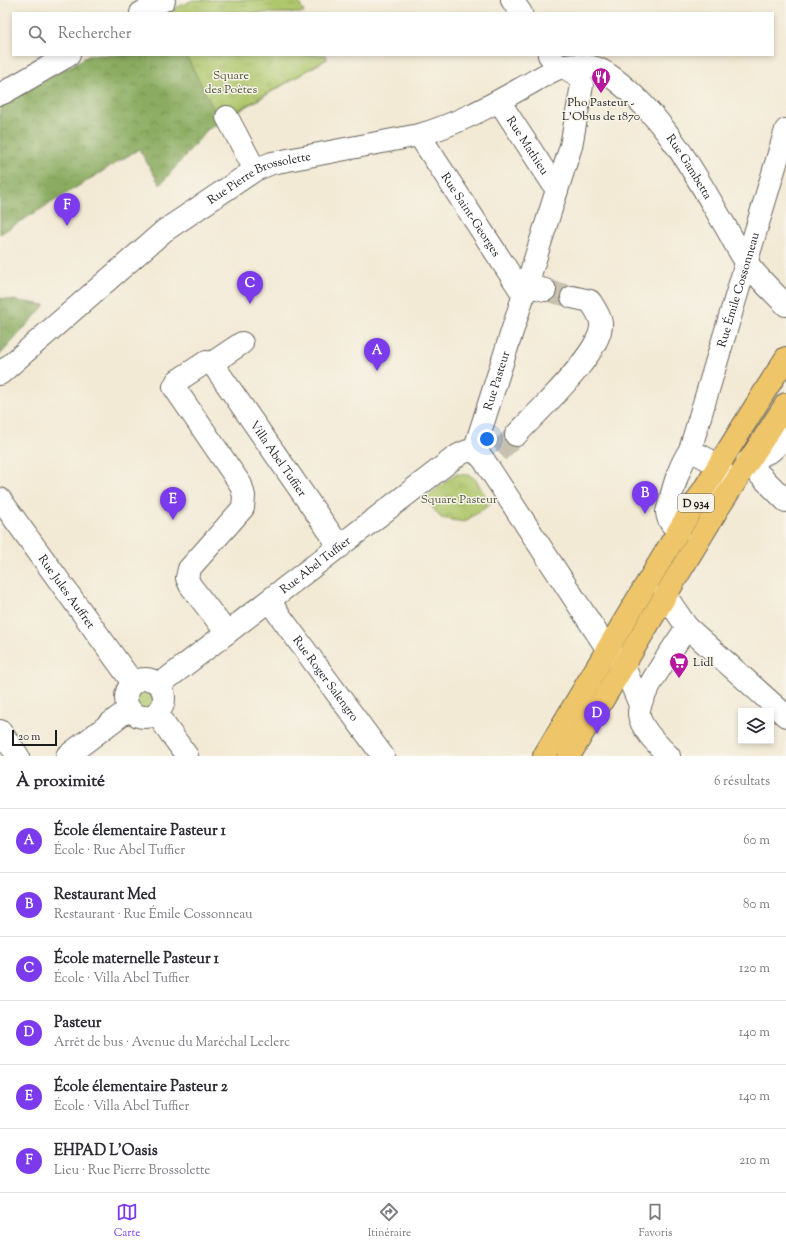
<!DOCTYPE html>
<html lang="fr">
<head>
<meta charset="utf-8">
<style>
  :root { --surface:#fff; --page:#f7f7f7; --text:#2b2b33; --muted:#7c7c81; --line:#e1e1e2; --accent:#7c3aed }
  body { margin:0; font-family:"Sorts Mill Goudy",serif; background:var(--page); color:var(--text) }
  .controls { position:absolute; right:12px; bottom:12px; display:grid; overflow:hidden; border-radius:0px; box-shadow:0 2px 6px #0003 }
  .controls button { width:36px; height:36px; display:grid; place-items:center; padding:0; border:0; border-bottom:1px solid var(--line); background:var(--surface); color:var(--text); font:20px sans-serif }
  .scale { position:absolute; left:12px; bottom:10px; width:45px; box-sizing:border-box; padding-left:4px; border:2px solid #1c1c1c; border-top:0; font-size:11px; line-height:14px; white-space:nowrap; color:#1c1c1c; -webkit-text-stroke:3px #f7f3e8; paint-order:stroke }
  .you { position:absolute; left:487px; top:439px; width:14px; height:14px; margin:-10px; border:3px solid #fff; border-radius:50%; background:#1a73e8; box-shadow:0 0 0 6px #1a73e833 }
  .badge { display:grid; place-items:center; width:26px; height:26px; border-radius:50%; background:var(--accent); color:#fff; font-size:13px; font-weight:700 }
  .pin { position:absolute; translate:-50% -33px; filter:drop-shadow(0 1px 2px #0008) }
  .pin::after { content:''; position:absolute; top:21px; width:14px; height:12px; background:inherit; clip-path:polygon(0 0,100% 0,50% 100%) }
  .list { margin:0; padding:0; list-style:none }
  h2 { display:flex; justify-content:space-between; align-items:center; height:52px; margin:0; padding:0 16px; font-size:17px }
  h2 small { font-size:13px; font-weight:400; color:var(--muted) }
  .list li { display:grid; grid-template-columns:26px 1fr auto; gap:12px; align-items:center; box-sizing:border-box; height:64px; padding:0 16px; border-top:1px solid var(--line) }
  .list b { display:block; font-size:15px; white-space:nowrap }
  .list p { margin:0; font-size:13px; white-space:nowrap; color:var(--muted) }
  .list em { font-size:13px; font-style:normal; color:var(--muted) }
  .icon { flex:none; width:22px; height:22px; fill:none; stroke:currentColor; stroke-width:2; stroke-linecap:round; stroke-linejoin:round }
  .map { position:relative; flex:none; width:786px; height:756px; overflow:hidden }
  .search { position:absolute; background:var(--surface); box-shadow:0 2px 6px #0003; left:12px; right:12px; top:12px; height:44px; display:flex; align-items:center; gap:10px; box-sizing:border-box; padding:0 14px; border-radius:0px; color:var(--muted); font-size:15px }
  .sheet { height:436px; background:var(--surface) }
  nav { display:flex; justify-content:space-around; align-items:center; box-sizing:border-box; height:56px; border-top:1px solid var(--line); background:var(--surface); font-size:11px; color:var(--muted) }
  nav a { display:grid; justify-items:center; gap:2px }
  nav .on { color:var(--accent) }
  .map>svg:first-child { display:block }
</style>
</head>
<body>
<div class="map">
<svg width="786" height="756" viewBox="0 0 786 756">
  <defs>
    <pattern id="forest-crowns" width="20" height="18" patternUnits="userSpaceOnUse"><rect width="20" height="18" fill="#8bac60"/><path d="M2 6a3 3 0 1 1 6 0M12 15a3 3 0 1 1 6 0" fill="none" stroke="#718b4e"/></pattern>
    <pattern id="park-tufts" width="24" height="20" patternUnits="userSpaceOnUse"><rect width="24" height="20" fill="#afc76c"/><path d="M3 7l-1-3M5 7V3M7 7l1-3M15 17l-1-3M17 17v-4M19 17l1-3" fill="none" stroke="#96aa5d"/></pattern>
  </defs>
  <rect width="100%" height="100%" fill="#f7f3e8"/>
  <filter id="ink" filterUnits="userSpaceOnUse"><feTurbulence type="fractalNoise" baseFrequency=".025" numOctaves="2"/><feDisplacementMap in="SourceGraphic" scale="8" xChannelSelector="R" yChannelSelector="G"/><feConvolveMatrix kernelMatrix="1 2 1 2 8 2 1 2 1" color-interpolation-filters="sRGB"/></filter>
  <filter id="wash" filterUnits="userSpaceOnUse"><feTurbulence type="fractalNoise" baseFrequency=".012" numOctaves="4" result="noise"/><feDisplacementMap in="SourceGraphic" scale="16" xChannelSelector="R" yChannelSelector="G"/><feGaussianBlur stdDeviation="0.9" result="paint"/><feColorMatrix in="noise" values="0 0 0 0 0 0 0 0 0 0 0 0 0 0 0 0 0 1.4 0 .05"/><feComposite in="paint" operator="in"/></filter>
  <g filter="url(#wash)">
    <rect width="100%" height="100%" fill="#f3ead5"/>
    <!-- green -->
    <circle fill="#afc76c" stroke="#667244" cx="145" cy="698" r="14"/>
    <!-- forest -->
    <g fill="url(#forest-crowns)" stroke="#54643e">
      <polygon points="90,55 326,55 327,59 207,130 160,185 139,149 0,234 0,106"/>
      <polygon points="0,298 45,305 0,355"/>
    </g>
    <!-- park -->
    <g fill="url(#park-tufts)" stroke="#667244">
      <polygon points="193,0 298,0 304,13 165,13"/>
      <polygon points="186,55 326,55 327,59 220,121"/>
      <polygon points="456,474 469,475 475,479 491,504 464,522 441,518 425,498"/>
    </g>
  </g>
  <g filter="url(#ink)">
    <g fill="none" stroke-linecap="round" stroke-linejoin="round">
      <!-- minor-tunnel -->
      <g stroke="#c8c1b0" stroke-width="22" stroke-dasharray="22 11" stroke-linecap="butt">
        <polyline points="545,290 572,297"/>
        <polyline points="498,452 516,435"/>
      </g>
      <defs>
        <g id="minor">
          <polyline points="512,0 521,13"/>
          <polyline points="141,13 164,0"/>
          <polyline points="0,94 5,92 69,55"/>
          <path id="s1" d="M499 101 557 190"/>
          <polyline points="227,117 255,170"/>
          <path id="s2" d="M419 135 523 294"/>
          <polyline points="526,285 545,290"/>
          <polyline points="212,363 242,343"/>
          <path id="s3" d="M0 374 164 231 255 170 272 163 419 135C455 125 488 107 520 89 532 83 554 68 566 66 595 61 610 74 630 92 672 130 696 176 724 224 732 237 738 251 747 263 758 278 773 292 786 305"/>
          <path d="M516 435C535 414 604 351 601 323 600 315 594 307 590 301L572 297"/>
          <polyline points="786,437 771,451 747,462 786,501"/>
          <path d="M690 450C699 455 718 463 722 471 727 478 719 500 717 508"/>
          <path id="s4" d="M474 451 571 146 582 85C578 71 566 70 556 63 553 61 551 57 549 55"/>
          <path id="s5" d="M0 499 133 683"/>
          <path id="s6" d="M679 531C672 525 668 521 667 512 673 491 677 469 690 450L786 130"/>
          <polyline points="665,595 687,627"/>
          <path id="s7" d="M269 601 383 756"/>
          <path id="s8" d="M227 633 190 585 187 578 189 569 243 508 244 496 241 485 174 387 177 381 206 362 212 363 340 547"/>
          <circle cx="145" cy="698" r="19"/>
          <path id="s9" d="M159 685 454 458C466 450 472 447 483 459L608 650 623 664 640 705"/>
          <polyline points="156,713 187,756"/>
          <polyline points="0,731 18,756"/>
          <polyline points="67,756 129,709"/>
          <path d="M669 756C659 746 640 728 639 714 637 698 677 643 687 627L786 716"/>
        </g>
        <g id="major">
          <path d="M544 756C623 623 702 489 786 358"/>
          <polyline points="569,756 717,510 786,404"/>
        </g>
      </defs>
      <!-- minor casing -->
      <use href="#minor" stroke="#67645d" stroke-width="24"/>
      <!-- major casing -->
      <use href="#major" stroke="#67645d" stroke-width="24"/>
      <!-- minor -->
      <use href="#minor" stroke="#fff" stroke-width="22"/>
      <!-- major -->
      <use href="#major" stroke="#eec569" stroke-width="22"/>
    </g>
  </g>
  <!-- icons -->
  <defs>
    <symbol id="restaurant-pin" viewBox="-11 -11 22 30"><path d="M0 17L-7.5 6A9.5 9.5 0 1 1 7.5 6Z" fill="#b5179e" stroke="#f7f3e8"/><path d="M-5-6h1v4h1v-4h1v4h1v-4h1v5L-1.5 .5V6h-2V.5L-5-1ZM5-6V6H3V1.5H1.5Q1.5-4 5-6Z" fill="#fff"/></symbol>
    <symbol id="supermarket-pin" viewBox="-11 -11 22 30"><path d="M0 17L-7.5 6A9.5 9.5 0 1 1 7.5 6Z" fill="#b5179e" stroke="#f7f3e8"/><path d="M-6-5.5h2.5l.6 2H6L4.5 2H-2.5L-4.4-4H-6ZM-1.5 3.2a1.3 1.3 0 1 0 .1 0ZM3 3.2a1.3 1.3 0 1 0 .1 0Z" fill="#fff"/></symbol>
  </defs>
  <g fill-rule="evenodd">
    <use href="#restaurant-pin" x="590" y="66" width="22" height="30"/>
    <use href="#supermarket-pin" x="668" y="651" width="22" height="30"/>
  </g>
  <g text-anchor="middle" stroke-width="3" stroke-linejoin="round" paint-order="stroke">
    <!-- shield labels -->
    <rect fill="#f7f3e8" stroke="#5e5c59" stroke-width="1" x="678" y="494" width="36" height="18" rx="3"/>
    <g font-size="11" font-weight="bold" fill="#1c1c1c">
      <text x="696" y="507">D 934</text>
    </g>
    <!-- park labels -->
    <g font-size="12" fill="#4f5838" stroke="#f7f3e8">
      <text x="231" y="79">Square<tspan x="231" dy="14">des Poètes</tspan></text>
      <text x="459" y="503">Square Pasteur</text>
    </g>
    <!-- poi labels -->
    <g font-size="12" fill="#1c1c1c" stroke="#f7f3e8">
      <text x="601" y="106">Pho Pasteur -<tspan x="601" dy="14">L’Obus de 1870</tspan></text>
      <text x="693" y="666" text-anchor="start">Lidl</text>
    </g>
    <!-- street labels -->
    <g font-size="12" fill="#1c1c1c" stroke="#f7f3e8">
      <text dy="4" stroke="none"><textPath href="#s1" startOffset="53">Rue Mathieu</textPath></text>
      <text dy="4" stroke="none"><textPath href="#s3" startOffset="826">Rue Gambetta</textPath></text>
      <text dy="4" stroke="none"><textPath href="#s3" startOffset="328">Rue Pierre Brossolette</textPath></text>
      <text dy="4" stroke="none"><textPath href="#s2" startOffset="95">Rue Saint-Georges</textPath></text>
      <text dy="4" stroke="none"><textPath href="#s6" startOffset="257">Rue Émile Cossonneau</textPath></text>
      <text dy="4" stroke="none"><textPath href="#s4" startOffset="74">Rue Pasteur</textPath></text>
      <text dy="4" stroke="none"><textPath href="#s8" startOffset="465">Villa Abel Tuffier</textPath></text>
      <text dy="4" stroke="none"><textPath href="#s9" startOffset="197">Rue Abel Tuffier</textPath></text>
      <text dy="4" stroke="none"><textPath href="#s5" startOffset="114">Rue Jules Auffret</textPath></text>
      <text dy="4" stroke="none"><textPath href="#s7" startOffset="96">Rue Roger Salengro</textPath></text>
    </g>
  </g>
</svg>
<div class="controls">
<button><svg class="icon" aria-label="layers" viewBox="0 0 24 24"><path d="M12 4l9 5-9 5-9-5zM3 14l9 5 9-5"/></svg></button>
</div>
<div class="scale">20 m</div>
<div class="you"></div>
<div class="pin badge" style="left:377px;top:371px">A</div>
<div class="pin badge" style="left:645px;top:514px">B</div>
<div class="pin badge" style="left:250px;top:304px">C</div>
<div class="pin badge" style="left:597px;top:734px">D</div>
<div class="pin badge" style="left:173px;top:520px">E</div>
<div class="pin badge" style="left:67px;top:226px">F</div>
<div class="search"><svg class="icon" aria-label="search" viewBox="0 0 24 24"><circle cx="10" cy="10" r="6"/><path d="M15 15l6 6"/></svg>Rechercher</div>
</div>
<section class="sheet">
<h2>À proximité<small>6 résultats</small></h2>
<ul class="list">
<li><span class="badge">A</span><div><b>École élementaire Pasteur 1</b><p>École · Rue Abel Tuffier</p></div><em>60 m</em></li>
<li><span class="badge">B</span><div><b>Restaurant Med</b><p>Restaurant · Rue Émile Cossonneau</p></div><em>80 m</em></li>
<li><span class="badge">C</span><div><b>École maternelle Pasteur 1</b><p>École · Villa Abel Tuffier</p></div><em>120 m</em></li>
<li><span class="badge">D</span><div><b>Pasteur</b><p>Arrêt de bus · Avenue du Maréchal Leclerc</p></div><em>140 m</em></li>
<li><span class="badge">E</span><div><b>École élementaire Pasteur 2</b><p>École · Villa Abel Tuffier</p></div><em>140 m</em></li>
<li><span class="badge">F</span><div><b>EHPAD L'Oasis</b><p>Lieu · Rue Pierre Brossolette</p></div><em>210 m</em></li>
</ul>
</section>
<nav>
<a class="on"><svg class="icon" aria-label="map" viewBox="0 0 24 24"><path d="M3 6l6-2 6 2 6-2v14l-6 2-6-2-6 2zM9 4v14M15 6v14"/></svg>Carte</a>
<a><svg class="icon" aria-label="directions" viewBox="0 0 24 24"><path d="M12 3l9 9-9 9-9-9zM9 14v-3h6M13 9l2 2-2 2"/></svg>Itinéraire</a>
<a><svg class="icon" aria-label="saved" viewBox="0 0 24 24"><path d="M7 4h10v16l-5-4-5 4z"/></svg>Favoris</a>
</nav>
</body>
</html>
